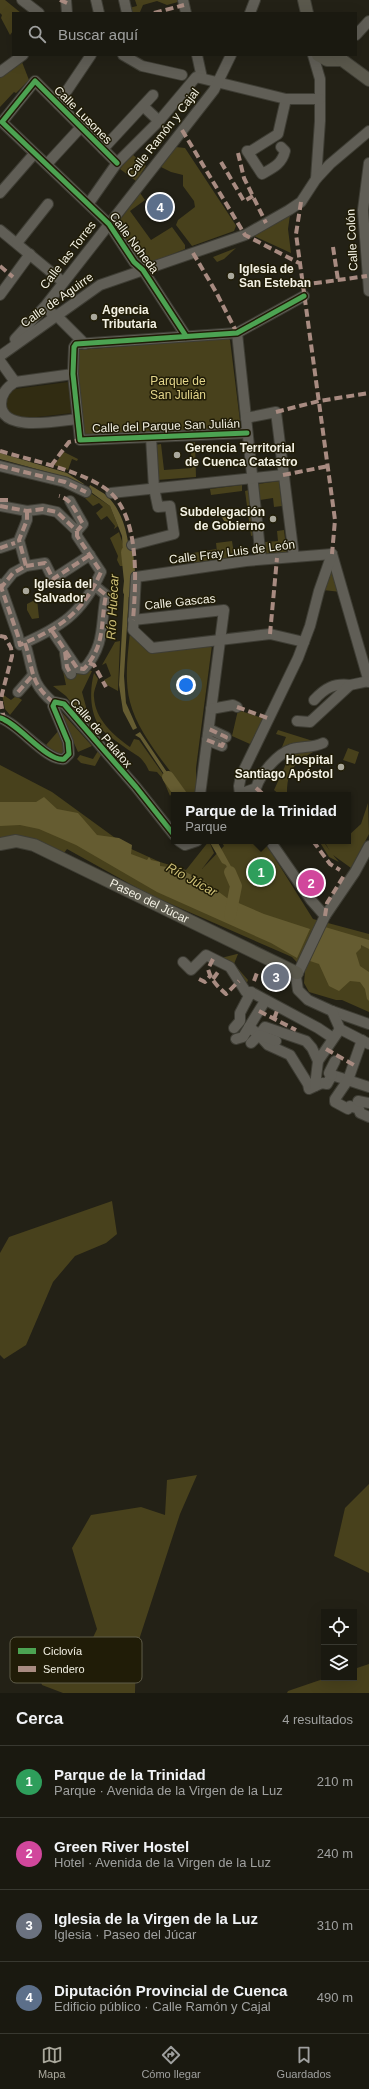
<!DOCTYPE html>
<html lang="es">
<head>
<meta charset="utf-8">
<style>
  :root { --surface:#1a1910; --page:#232219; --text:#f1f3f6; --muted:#9fa09f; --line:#383830; --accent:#aaa89c }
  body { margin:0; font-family:Arial,sans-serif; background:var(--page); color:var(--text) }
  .controls { position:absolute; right:12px; bottom:12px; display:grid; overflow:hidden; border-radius:0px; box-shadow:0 4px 16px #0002 }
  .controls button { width:36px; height:36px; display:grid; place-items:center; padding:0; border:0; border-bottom:1px solid var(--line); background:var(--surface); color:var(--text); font:20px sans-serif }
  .you { position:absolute; left:186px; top:685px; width:14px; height:14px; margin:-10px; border:3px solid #fff; border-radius:50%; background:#1a73e8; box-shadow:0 0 0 6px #1a73e833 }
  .badge { display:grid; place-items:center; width:26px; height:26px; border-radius:50%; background:var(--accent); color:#fff; font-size:13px; font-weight:700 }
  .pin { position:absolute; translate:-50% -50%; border:2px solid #fff; box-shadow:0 1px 4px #0006 }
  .popup { position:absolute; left:171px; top:792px; width:180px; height:52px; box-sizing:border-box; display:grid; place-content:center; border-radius:0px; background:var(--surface); filter:drop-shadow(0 1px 3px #0005); font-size:13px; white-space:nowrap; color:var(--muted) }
  .popup b { font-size:15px; color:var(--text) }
  .popup::after { content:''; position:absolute; left:50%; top:100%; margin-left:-8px; border:8px solid transparent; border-top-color:var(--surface) }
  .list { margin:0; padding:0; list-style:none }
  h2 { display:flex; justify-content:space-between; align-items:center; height:52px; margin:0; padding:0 16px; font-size:17px }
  h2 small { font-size:13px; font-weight:400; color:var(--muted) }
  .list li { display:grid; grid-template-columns:26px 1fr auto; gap:12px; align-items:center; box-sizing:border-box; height:72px; padding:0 16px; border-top:1px solid var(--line) }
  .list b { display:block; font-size:15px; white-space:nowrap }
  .list p { margin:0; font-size:13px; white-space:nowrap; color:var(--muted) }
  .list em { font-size:13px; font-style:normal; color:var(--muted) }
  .icon { flex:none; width:22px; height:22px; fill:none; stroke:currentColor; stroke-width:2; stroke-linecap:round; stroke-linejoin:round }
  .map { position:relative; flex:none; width:369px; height:1693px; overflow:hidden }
  .search { position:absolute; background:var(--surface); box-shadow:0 4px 16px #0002; left:12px; right:12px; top:12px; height:44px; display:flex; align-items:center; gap:10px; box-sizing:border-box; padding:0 14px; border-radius:0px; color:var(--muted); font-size:15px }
  .sheet { height:340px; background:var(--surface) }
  nav { display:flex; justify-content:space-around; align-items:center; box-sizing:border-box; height:56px; border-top:1px solid var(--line); background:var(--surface); font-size:11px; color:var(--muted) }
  nav a { display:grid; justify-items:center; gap:2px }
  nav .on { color:var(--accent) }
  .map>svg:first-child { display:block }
</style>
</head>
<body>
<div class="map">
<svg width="369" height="1693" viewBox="0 0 369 1693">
  <rect width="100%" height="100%" fill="#232116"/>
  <!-- built -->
  <polygon fill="#312c12" points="68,382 72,413 20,419 10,413 6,408 5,402 8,394 15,389"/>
  <!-- green -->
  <g fill="#48411c">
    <polygon points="0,0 5,0 21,13 13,13 13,31 10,35 1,18 2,15 0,13"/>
    <polygon points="135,0 177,0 178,2 167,5 157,1 143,5 140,12 130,13 129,8 137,6"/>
    <polygon points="22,62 29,80 16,93 14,92 0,107 0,76"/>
    <polygon points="176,147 185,148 235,224 236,226 234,231 192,246 176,225 178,220 195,207 194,201 183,186 183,175 171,172 161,167"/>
    <polygon points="132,154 146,166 136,181 120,169"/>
    <polygon points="140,193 145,200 130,211 151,240 172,227 185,245 185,249 141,267 114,228"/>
    <polygon points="290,215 288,229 291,253 254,236"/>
    <polygon points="236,248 224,259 217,262 213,257"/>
    <polygon points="228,338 230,340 240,421 236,425 234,432 82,436 75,355 78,350"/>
    <polygon points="195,442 196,477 157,480 155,445 161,444 164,470 192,468 190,443"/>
    <polygon points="64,452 78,459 77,461 72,459 68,470 54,465"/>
    <polygon points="279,481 282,506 274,507 273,498 260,500 258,484"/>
    <polygon points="242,485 242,491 211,495 210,489"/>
    <polygon points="249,490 254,535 251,536 245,491"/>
    <polygon points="89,492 110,506 118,526 114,529 115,526 107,516 101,520 96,513 103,507 99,503 93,506 84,497"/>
    <polygon points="284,530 287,555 267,557 265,542 278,541 277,531"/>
    <polygon points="119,532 123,544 124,566 120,566 117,560 118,556 110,538"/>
    <polygon points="232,541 234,554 231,554 234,557 194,563 193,553 216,549 217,552 216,543"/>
    <polygon points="331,561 341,592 323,590"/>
    <polygon points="37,599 39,618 32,619 27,610 27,604"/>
    <path d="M130 632 152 653 212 645 196 768V795H188C168 767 138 734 130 702 124 679 128 654 130 632Z"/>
    <polygon points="120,641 118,691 107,685 104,680 111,676 106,663 102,665 115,642"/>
    <polygon points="63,652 68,666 92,671 82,692 92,729 66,696 53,686 66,685 59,653"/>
    <path d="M94 673 98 679C97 684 93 692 94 697 95 719 113 735 130 747L134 739 139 740 175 791H173L170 796 163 779 157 772 149 771C141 754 137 757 123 746 116 741 104 733 99 726 89 709 90 688 94 673Z"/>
    <polygon points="2,694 11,700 16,696 22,700 10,715 5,709"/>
    <polygon points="58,708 92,746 78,752"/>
    <polygon points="238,710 265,719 250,744 232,736"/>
    <polygon points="60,729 67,747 62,755 55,753 46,745"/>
    <polygon points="278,730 313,741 315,745 282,747 286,737 276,734"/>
    <polygon points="348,748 359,752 355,764 343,760"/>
    <path d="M307 750 313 752C294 763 287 771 287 793L289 795H280L274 790 285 766 286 757Z"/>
    <polygon points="98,751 101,755 95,766 81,763 77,759 80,755 93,759"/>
    <polygon points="0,765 52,792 129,848 160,862 186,870 209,841 214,853 202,869 224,846 221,841 264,841 313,919 369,934 369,1012 342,1000 336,1000 309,992 304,983 305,971 292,957 148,894 67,849 64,853 37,841 0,842"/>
    <polygon points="368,803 369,834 351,868 333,855 339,862 329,857 319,841 323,841 330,851 324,841 348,841 348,836 361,824"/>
    <polygon points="237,954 238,954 234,964 248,980 245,988 221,958"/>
    <polygon points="112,1201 117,1234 106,1243 75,1256 53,1282 26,1345 4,1359 0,1355 0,1253 9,1237"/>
    <polygon points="197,1475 180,1514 136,1649 135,1693 63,1693 42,1685 34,1661 83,1659 97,1629 72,1548 91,1515 141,1507 165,1515 167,1480"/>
    <polygon points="369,1484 369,1573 334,1556 345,1508"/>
    <polygon points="369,1664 369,1693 287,1693 288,1691 326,1678 354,1678 354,1669"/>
  </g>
  <!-- water -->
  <g fill="#655c31">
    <polygon points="0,453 67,473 84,484 81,487 62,476 0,459"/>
    <path d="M90 485C96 489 103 492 108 497 126 515 129 543 131 567L124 568 122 536 110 506 88 490Z"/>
    <circle cx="228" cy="516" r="6"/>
    <polygon points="125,576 130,576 124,676 126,703 137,728 133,730 123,711 119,685"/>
    <polygon points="140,732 179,790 176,792 140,738 135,735"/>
    <polygon points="44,797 57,809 78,813 97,835 119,838 132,845 131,854 147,860 149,857 151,860 160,862 160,866 168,867 169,864 204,881 227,898 264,914 310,929 297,958 271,943 157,892 76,845 39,829 20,825 0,826 0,802 36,802"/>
    <polygon points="209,841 217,841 233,870 237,887 235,887 226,865 222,863"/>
    <polygon points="325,927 369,940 369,949 361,945 361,948 356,953 360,966 369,972 369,1001 367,999 365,989 360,982 350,981 339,991 329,986 319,964 310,961"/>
  </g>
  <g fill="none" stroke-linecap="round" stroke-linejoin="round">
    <!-- river -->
    <g stroke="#655c31" stroke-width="12">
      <polyline points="127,552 130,581 129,591"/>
      <polyline points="168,777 181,795"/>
      <polyline points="230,872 236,886 230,916"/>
    </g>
    <defs>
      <g id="minor">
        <polyline points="22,0 39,13"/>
        <polyline points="66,0 67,13"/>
        <polyline points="96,0 99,13"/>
        <polyline points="124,0 127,13"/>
        <polyline points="183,0 186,13"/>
        <polyline points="250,13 255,0"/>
        <polyline points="356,35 369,21"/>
        <polyline points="123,55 142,66 182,75"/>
        <polyline points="197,55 202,78"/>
        <polyline points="313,55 320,79 320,121 316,179"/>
        <polyline points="0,72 23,55"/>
        <polyline points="58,104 91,55"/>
        <polyline points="143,106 159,121"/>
        <path d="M281 147 285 151C282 164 273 168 262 174L247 151H251L278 134 286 99"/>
        <polyline points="103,149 153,95"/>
        <polyline points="117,163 35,81 2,122 109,224 134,262 143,270 186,336"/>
        <polyline points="369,163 363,210 369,291"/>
        <polyline points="47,164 81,127"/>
        <polyline points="0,193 34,154"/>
        <polyline points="89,203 117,163 159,121 196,77 286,99 320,99"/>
        <polyline points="0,230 63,282"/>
        <polyline points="17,243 48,204"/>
        <polyline points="0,295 30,254"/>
        <polyline points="51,313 56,315 85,344"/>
        <polyline points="237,333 261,559"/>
        <polyline points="15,339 46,305 214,90 231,55"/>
        <polyline points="0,356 100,285 245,235 289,210 301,202 316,179 330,164 369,131"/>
        <polyline points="0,361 15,382 73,374"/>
        <path d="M15 382C7 387 1 394 1 404 1 433 58 421 77 419"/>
        <polyline points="246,418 276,412 294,557"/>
        <polyline points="247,433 80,440 73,374 74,347 76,344 237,333 304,296"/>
        <polyline points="0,466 65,482 86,492"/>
        <polyline points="111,493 283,475"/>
        <polyline points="0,506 27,511 43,509 57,512 77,531 83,524 70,501"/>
        <polyline points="132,545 174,534 170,506 158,507 154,488 151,437"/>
        <polyline points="0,548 15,543"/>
        <polyline points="332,554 369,682"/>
        <polyline points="26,566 45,563 53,579 90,555"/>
        <path d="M0 584 18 636 20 645C61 627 82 614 101 572L77 536V531"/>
        <polyline points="0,589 13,573 26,566 19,540 27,520 27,511"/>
        <polyline points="133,620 224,610 200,795"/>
        <path d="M52 631 77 668 84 669C106 644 100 625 106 595L95 586"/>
        <polyline points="304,642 270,634 152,648 133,630 136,577 246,561 332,554"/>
        <path d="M25 643C34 671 29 682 54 703"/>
        <polyline points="65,652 67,667 71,674"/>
        <polyline points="18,692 32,676"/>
        <path d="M314 700C325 688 334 683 350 685"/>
        <polyline points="211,709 233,705 237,707"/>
        <path d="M0 718C18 723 47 762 64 759L69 754 68 742 53 706 55 702 64 704 136 787 174 835"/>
        <polyline points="297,721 310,722 350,685 369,681"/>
        <polyline points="209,729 226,737"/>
        <polyline points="207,740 222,746"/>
        <path d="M240 794 256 788C261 773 277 754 292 749 303 746 313 748 323 743"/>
        <polyline points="240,795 239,786 241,776 298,658 310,626 319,591 332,554"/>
        <polyline points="179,841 185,845 197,841"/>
        <polyline points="270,841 311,900 325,916"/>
        <polyline points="369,846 355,872 325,916 296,977 298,990 308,1000 332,1011 369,1024"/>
        <polyline points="183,962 191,970 206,955 230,967 246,992 251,992 318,1028 333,1038"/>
        <polyline points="332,1011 340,1029 369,1044"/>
        <polyline points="249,1027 265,1001"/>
        <polyline points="234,1028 240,1021 240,1013 251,992"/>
        <polyline points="259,1035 268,1045 290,1055 308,1084 309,1089 322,1083 327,1084 332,1075 369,1087"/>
        <polyline points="236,1039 243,1037 249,1027 259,1035 265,1027 306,1041 312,1048 318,1061"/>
        <polyline points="362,1040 348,1080 335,1099 335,1102 348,1109 350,1106 359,1109 360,1113 369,1117"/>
        <polyline points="251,1043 259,1035 276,1041"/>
        <polyline points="332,1075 329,1073 335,1061"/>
        <polyline points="315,1086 318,1061 340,1029"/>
        <polyline points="358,1101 369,1103"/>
      </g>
      <g id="major">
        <polyline points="304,0 307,13"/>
        <polyline points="318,55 327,60 342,60"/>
        <polyline points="338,55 342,60 369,80"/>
        <path id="s1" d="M0 844 16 841 34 845 297 973"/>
      </g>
    </defs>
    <!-- minor casing -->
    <use href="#minor" stroke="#3e3d34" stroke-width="12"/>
    <!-- major casing -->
    <use href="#major" stroke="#3e3d34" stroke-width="14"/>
    <!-- minor -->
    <use href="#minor" stroke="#605e56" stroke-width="10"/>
    <!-- major -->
    <use href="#major" stroke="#5a584c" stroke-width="12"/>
    <!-- quiet -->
    <g stroke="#a88b81" stroke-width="4" stroke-dasharray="8 4" stroke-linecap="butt">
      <polyline points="60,0 67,3"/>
      <polyline points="154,13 184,5"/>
      <polyline points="182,130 245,235 299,263"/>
      <polyline points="238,153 244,178 266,223"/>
      <polyline points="221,162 244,201 253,196"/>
      <polyline points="301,202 296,234 335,520 332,554"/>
      <polyline points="333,247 338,280"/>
      <polyline points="193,253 216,292 237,333"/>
      <polyline points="0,266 13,277"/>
      <polyline points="302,285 367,276"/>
      <polyline points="276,412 319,401 369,393"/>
      <path d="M0 451C30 460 88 472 111 493 140 521 136 583 133 620"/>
      <polyline points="0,466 65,482 86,492"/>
      <polyline points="51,466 69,442 80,440"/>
      <polyline points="283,475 329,466"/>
      <polyline points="0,500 8,500"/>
      <path d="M0 506 27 511 43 509 57 512 77 531 83 524C76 513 72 499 59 496"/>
      <polyline points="0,548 15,543"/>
      <polyline points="26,566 45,563 53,579 90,555"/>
      <path d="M0 584 18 636 20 645C61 627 82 614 101 572L77 536V531"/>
      <polyline points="0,589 13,573 26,566 19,540 27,520 27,511"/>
      <path d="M52 631 77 668 84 669C106 644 100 625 106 595L95 586"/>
      <polyline points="270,634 277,558"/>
      <polyline points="0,636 5,637 11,648 12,656 2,694 1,703 4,719"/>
      <path d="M25 643C34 671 29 682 54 703"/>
      <polyline points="65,652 67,667 71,674"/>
      <polyline points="89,663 94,665 106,687"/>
      <polyline points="18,692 32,676"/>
      <polyline points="237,707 270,719"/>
      <polyline points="207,740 222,746 226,737 209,729"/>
      <polyline points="256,788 264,795"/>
      <polyline points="200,794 200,795"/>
      <polyline points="313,841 330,864 340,870"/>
      <polyline points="325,916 327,903 345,874"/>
      <path d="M213 959 208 969C211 980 217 986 226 994L239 981"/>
      <polyline points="199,979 205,982 210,976"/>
      <polyline points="213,979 218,972"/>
      <polyline points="254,981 258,970"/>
      <polyline points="259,1011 296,1030"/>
      <polyline points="274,1019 278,1008"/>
      <polyline points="326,1049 354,1065"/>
    </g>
    <defs>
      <g id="cycleway">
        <polyline points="117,163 35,81 2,122 109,224 134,262 143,270 186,336"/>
        <polyline points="247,433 80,440 73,374 74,347 76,344 237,333 304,296"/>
        <path d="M0 718C18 723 47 762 64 759L69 754 68 742 53 706 55 702 64 704 136 787 174 835"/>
      </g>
    </defs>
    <!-- cycleway casing -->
    <use href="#cycleway" stroke="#201c07" stroke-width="8"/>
    <!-- cycleway -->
    <use href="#cycleway" stroke="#4ca352" stroke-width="5"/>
  </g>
  <!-- markers -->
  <g fill="#aaa89c" stroke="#201c07" stroke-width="1.5">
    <circle cx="231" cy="276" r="4"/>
    <circle cx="94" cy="317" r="4"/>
    <circle cx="177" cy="455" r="4"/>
    <circle cx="273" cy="519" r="4"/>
    <circle cx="26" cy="591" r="4"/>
    <circle cx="341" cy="767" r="4"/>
  </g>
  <g text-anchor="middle" stroke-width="3" stroke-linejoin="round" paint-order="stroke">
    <!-- street labels -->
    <g font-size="12" fill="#f3f1e4" stroke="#201c07">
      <text transform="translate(83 115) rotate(45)" y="4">Calle Lusones</text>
      <text transform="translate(163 133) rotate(-52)" y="4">Calle Ramón y Cajal</text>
      <text transform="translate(352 240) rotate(-93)" y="4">Calle Colón</text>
      <text transform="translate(134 243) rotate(53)" y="4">Calle Noheda</text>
      <text transform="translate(68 255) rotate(-52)" y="4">Calle las Torres</text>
      <text transform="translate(57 300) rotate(-35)" y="4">Calle de Aguirre</text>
      <text transform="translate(166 426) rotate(-2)" y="4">Calle del Parque San Julián</text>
      <text transform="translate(232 552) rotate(-7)" y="4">Calle Fray Luis de León</text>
      <text transform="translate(180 602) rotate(-6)" y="4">Calle Gascas</text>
      <text transform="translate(101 733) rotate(49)" y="4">Calle de Palafox</text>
      <text dy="4" stroke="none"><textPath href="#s1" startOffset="163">Paseo del Júcar</textPath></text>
    </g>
    <!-- poi labels -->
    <g font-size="12" font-weight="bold" fill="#f3f1e4" stroke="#201c07" text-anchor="start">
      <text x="239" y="273">Iglesia de<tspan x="239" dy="14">San Esteban</tspan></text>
      <text x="102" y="314">Agencia<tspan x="102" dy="14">Tributaria</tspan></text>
      <text x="185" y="452">Gerencia Territorial<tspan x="185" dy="14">de Cuenca Catastro</tspan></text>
      <text x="265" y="516" text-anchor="end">Subdelegación<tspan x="265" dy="14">de Gobierno</tspan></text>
      <text x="34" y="588">Iglesia del<tspan x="34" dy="14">Salvador</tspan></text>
      <text x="333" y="764" text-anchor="end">Hospital<tspan x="333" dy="14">Santiago Apóstol</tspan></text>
    </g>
    <!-- park labels -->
    <g font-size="12" fill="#e4d68c" stroke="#201c07">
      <text x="178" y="385">Parque de<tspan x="178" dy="14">San Julián</tspan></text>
    </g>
    <!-- water labels -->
    <g font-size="13" font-style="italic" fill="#cdbf76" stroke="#201c07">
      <text transform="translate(112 607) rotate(-87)" y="5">Río Huécar</text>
      <text transform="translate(192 879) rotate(29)" y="5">Río Júcar</text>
    </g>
  </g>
  <!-- legend -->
  <rect x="10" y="1637" width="132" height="46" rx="6" fill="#201c07" stroke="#5f5c49" stroke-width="1"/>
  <rect x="18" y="1648" width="18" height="6" fill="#4ca352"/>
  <rect x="18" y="1666" width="18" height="6" fill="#a88b81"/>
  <g font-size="11" fill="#f3f1e4">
    <text x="43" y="1655">Ciclovía</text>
    <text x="43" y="1673">Sendero</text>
  </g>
</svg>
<div class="controls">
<button><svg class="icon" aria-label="locate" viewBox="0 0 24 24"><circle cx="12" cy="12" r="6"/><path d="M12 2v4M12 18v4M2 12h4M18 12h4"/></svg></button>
<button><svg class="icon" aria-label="layers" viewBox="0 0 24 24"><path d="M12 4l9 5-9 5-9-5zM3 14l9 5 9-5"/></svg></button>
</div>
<div class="you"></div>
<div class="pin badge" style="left:261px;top:872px;background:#2e9e5b">1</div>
<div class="popup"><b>Parque de la Trinidad</b>Parque</div>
<div class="pin badge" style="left:311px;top:883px;background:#d1479c">2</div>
<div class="pin badge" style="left:276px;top:977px;background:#6b7280">3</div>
<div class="pin badge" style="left:160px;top:207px;background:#5c6f8a">4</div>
<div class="search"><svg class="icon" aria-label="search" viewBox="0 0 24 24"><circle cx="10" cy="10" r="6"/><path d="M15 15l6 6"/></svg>Buscar aquí</div>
</div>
<section class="sheet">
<h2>Cerca<small>4 resultados</small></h2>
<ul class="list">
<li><span class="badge" style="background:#2e9e5b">1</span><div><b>Parque de la Trinidad</b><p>Parque · Avenida de la Virgen de la Luz</p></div><em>210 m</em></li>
<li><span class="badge" style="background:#d1479c">2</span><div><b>Green River Hostel</b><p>Hotel · Avenida de la Virgen de la Luz</p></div><em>240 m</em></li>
<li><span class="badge" style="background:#6b7280">3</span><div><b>Iglesia de la Virgen de la Luz</b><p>Iglesia · Paseo del Júcar</p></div><em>310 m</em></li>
<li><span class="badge" style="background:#5c6f8a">4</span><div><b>Diputación Provincial de Cuenca</b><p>Edificio público · Calle Ramón y Cajal</p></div><em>490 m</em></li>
</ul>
</section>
<nav>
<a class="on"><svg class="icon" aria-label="map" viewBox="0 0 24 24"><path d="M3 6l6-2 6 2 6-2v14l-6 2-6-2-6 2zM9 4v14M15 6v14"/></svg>Mapa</a>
<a><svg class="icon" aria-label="directions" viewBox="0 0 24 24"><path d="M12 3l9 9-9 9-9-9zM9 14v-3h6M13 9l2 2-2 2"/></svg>Cómo llegar</a>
<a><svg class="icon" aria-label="saved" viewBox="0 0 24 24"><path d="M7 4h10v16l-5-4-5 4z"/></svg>Guardados</a>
</nav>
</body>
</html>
